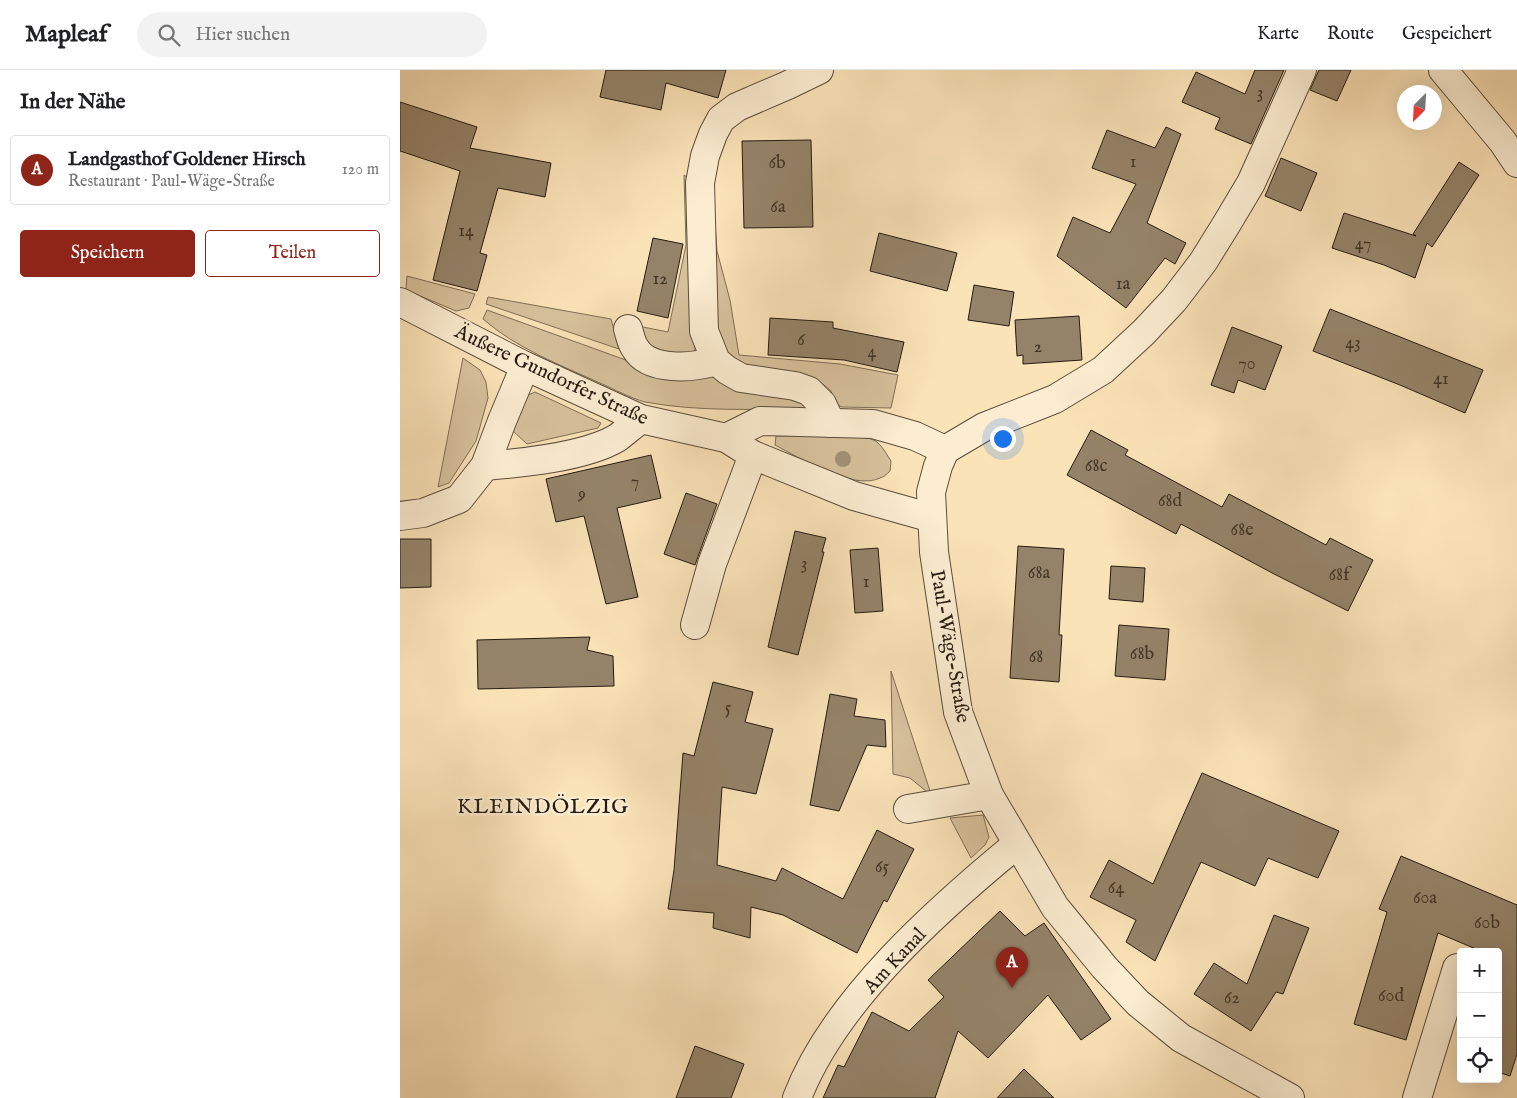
<!DOCTYPE html>
<html lang="de">
<head>
<meta charset="utf-8">
<style>
  :root { --surface:#fff; --page:#f2f2f2; --text:#202124; --muted:#757577; --line:#e0e0e0; --accent:#8f2418 }
  body { margin:0; font-family:"IM FELL English",serif; background:var(--page); color:var(--text) }
  .controls { position:absolute; right:15px; bottom:15px; display:grid; overflow:hidden; border-radius:5px; box-shadow:0 5px 20px #0002 }
  .controls button { width:45px; height:45px; display:grid; place-items:center; padding:0; border:0; border-bottom:1px solid var(--line); background:var(--surface); color:var(--text); font:25px sans-serif }
  .compass { position:absolute; left:997px; top:15px; width:45px; height:45px; border-radius:50%; background:var(--surface); box-shadow:0 5px 20px #0002; rotate:204deg }
  .you { position:absolute; left:602px; top:368px; width:18px; height:18px; margin:-12px; border:4px solid #fff; border-radius:50%; background:#1a73e8; box-shadow:0 0 0 8px #1a73e833 }
  .badge { display:grid; place-items:center; width:32px; height:32px; border-radius:50%; background:var(--accent); color:#fff; font-size:16px; font-weight:700 }
  .pin { position:absolute; translate:-50% -41px; filter:drop-shadow(0 1px 2px #0008) }
  .pin::after { content:''; position:absolute; top:26px; width:18px; height:15px; background:inherit; clip-path:polygon(0 0,100% 0,50% 100%) }
  .list { margin:0; padding:0; list-style:none }
  h2 { display:flex; justify-content:space-between; align-items:center; height:65px; margin:0; padding:0 20px; font-size:21px }
  h2 small { font-size:16px; font-weight:400; color:var(--muted) }
  .list li { display:grid; grid-template-columns:32px 1fr auto; gap:15px; align-items:center; box-sizing:border-box; height:70px; margin:0 10px 10px; padding:0 10px; border:1px solid var(--line); border-radius:5px }
  .list b { display:block; font-size:19px; white-space:nowrap }
  .list p { margin:0; font-size:16px; white-space:nowrap; color:var(--muted) }
  .list em { font-size:16px; font-style:normal; color:var(--muted) }
  .actions { display:flex; gap:10px; padding:15px 20px }
  .actions a { flex:1; padding:11px 0; border:1px solid var(--accent); border-radius:5px; text-align:center; font-size:18px; color:var(--accent) }
  .actions .main { background:var(--accent); color:#fff }
  .icon { flex:none; width:28px; height:28px; fill:none; stroke:currentColor; stroke-width:2; stroke-linecap:round; stroke-linejoin:round }
  .map { position:relative; flex:none; width:1117px; height:1028px; overflow:hidden }
  header { display:flex; align-items:center; gap:30px; box-sizing:border-box; height:70px; padding:0 25px; background:var(--surface); border-bottom:1px solid var(--line) }
  header strong { font-size:24px }
  nav { display:flex; gap:28px; margin-inline-start:auto; font-size:18px }
  .search { width:350px; height:45px; background:var(--page); display:flex; align-items:center; gap:12px; box-sizing:border-box; padding:0 18px; border-radius:28px; color:var(--muted); font-size:19px }
  main { display:flex }
  aside { flex:1; background:var(--surface) }
  .map>svg:first-child { display:block }
</style>
</head>
<body>
<header>
<strong>Mapleaf</strong>
<div class="search"><svg class="icon" aria-label="search" viewBox="0 0 24 24"><circle cx="10" cy="10" r="6"/><path d="M15 15l6 6"/></svg>Hier suchen</div>
<nav><a>Karte</a><a>Route</a><a>Gespeichert</a></nav>
</header>
<main>
<aside>
<h2>In der Nähe<small></small></h2>
<ul class="list">
<li><span class="badge">A</span><div><b>Landgasthof Goldener Hirsch</b><p>Restaurant · Paul-Wäge-Straße</p></div><em>120 m</em></li>
</ul>
<div class="actions"><a class="main">Speichern</a><a>Teilen</a></div>
</aside>
<div class="map">
<svg width="1117" height="1028" viewBox="0 0 1117 1028">
  <rect width="100%" height="100%" fill="#fbe3b8"/>
  <filter id="stains"><feTurbulence type="fractalNoise" baseFrequency=".004" numOctaves="4"/><feColorMatrix values="0 0 0 0 .2 0 0 0 0 .09 0 0 0 0 .02 0 0 0 .5 -.17"/></filter>
  <radialGradient id="worn" r=".72"><stop offset=".6" stop-color="#630" stop-opacity="0"/><stop offset="1" stop-color="#630" stop-opacity=".3"/></radialGradient>
  <!-- green -->
  <g fill="#d7c19c" stroke="#7e6e58">
    <polygon points="284,105 293,112 296,269 295,280 287,287 252,282 238,256 268,262 286,175"/>
    <polygon points="314,108 314,139 317,181 330,230 339,285 440,294 498,305 491,338 442,337 436,334 431,321 424,315 413,310 359,304 331,288 320,273 309,208"/>
    <polygon points="7,206 75,224 69,238 56,241 6,220"/>
    <polygon points="88,227 211,249 219,279 86,234"/>
    <path d="M87 240 223 289 260 304H307L330 315 402 326 408 339C355 339 298 342 245 332 230 328 214 319 200 313 160 295 116 278 83 249Z"/>
    <polygon points="63,288 80,300 86,312 88,328 76,371 49,413 38,417"/>
    <polygon points="135,322 201,353 198,358 127,374 112,360 122,328"/>
    <path d="M376 366C397 366 463 361 477 372 483 377 487 385 491 391L490 401C487 404 484 407 480 408 453 421 400 388 375 375Z"/>
    <polygon points="491,601 530,721 527,722 510,708 493,704"/>
    <polygon points="583,745 589,767 585,775 571,788 550,748"/>
  </g>
  <!-- building -->
  <g fill="#958369" stroke="#261b13">
    <polygon points="206,0 326,0 318,28 266,13 261,40 200,27"/>
    <polygon points="855,0 884,0 851,74 815,59 820,48 782,32 796,2 845,24"/>
    <polygon points="919,0 951,0 937,31 910,20"/>
    <polygon points="0,32 77,57 70,78 151,93 145,127 98,118 80,183 87,185 77,221 33,210 60,101 0,81"/>
    <polygon points="766,57 781,64 747,153 786,173 775,194 765,188 726,238 657,186 673,147 710,163 736,114 692,98 707,60 755,78"/>
    <polygon points="411,70 413,157 344,158 342,71"/>
    <polygon points="881,88 917,103 901,141 865,126"/>
    <polygon points="1059,92 1079,105 1032,177 1027,173 1015,208 984,195 932,178 944,143 1016,166 1013,164"/>
    <polygon points="479,163 557,183 547,221 470,201"/>
    <polygon points="253,168 283,174 268,248 237,241"/>
    <polygon points="574,215 614,222 609,256 568,250"/>
    <polygon points="930,239 1083,300 1065,343 1000,315 913,281"/>
    <polygon points="679,246 682,290 623,294 623,285 617,286 615,250"/>
    <polygon points="370,248 433,252 433,258 504,272 497,302 444,290 368,285"/>
    <polygon points="832,257 882,276 865,320 838,310 834,323 811,315"/>
    <polygon points="691,360 728,380 725,385 822,437 829,424 926,475 930,468 973,490 948,541 874,504 781,454 776,464 667,405"/>
    <polygon points="251,385 261,428 217,438 238,527 206,534 184,446 156,452 146,409"/>
    <polygon points="286,423 317,434 295,495 264,484"/>
    <polygon points="395,461 426,468 422,482 424,482 398,585 368,577"/>
    <polygon points="0,469 31,469 31,517 0,518"/>
    <polygon points="618,476 664,479 659,565 662,565 659,612 610,608"/>
    <polygon points="478,478 483,541 455,543 450,480"/>
    <polygon points="711,496 745,498 743,532 709,529"/>
    <polygon points="719,555 769,559 765,610 715,606"/>
    <polygon points="190,567 187,580 213,586 214,616 78,619 77,570"/>
    <polygon points="313,612 353,622 345,652 373,659 356,724 322,717 317,795 376,811 382,798 443,829 477,760 514,779 487,832 484,830 457,883 383,845 351,837 350,868 313,858 314,843 268,839 274,800 283,683 294,686"/>
    <polygon points="430,624 457,629 454,646 485,650 486,677 467,675 439,741 410,735"/>
    <polygon points="802,703 939,761 918,808 868,788 855,816 801,792 755,891 726,872 736,850 690,827 709,790 753,814"/>
    <polygon points="1001,786 1117,835 1117,984 1110,1006 1098,1002 1098,882 1083,882 1038,863 1006,970 954,954 987,842 979,839"/>
    <polygon points="600,841 625,866 644,853 711,949 681,970 648,925 588,988 558,961 535,1028 423,1028 438,995 444,997 472,942 509,961 544,927 528,910"/>
    <polygon points="874,845 909,858 883,924 876,922 851,961 794,924 814,893 847,914"/>
    <polygon points="295,976 344,994 331,1028 276,1028"/>
    <polygon points="624,999 654,1028 597,1028"/>
  </g>
  <g fill="none" stroke-linecap="round" stroke-linejoin="round">
    <defs>
      <g id="minor">
        <polyline points="419,0 388,15 337,37 321,49 313,64 305,86 300,113 304,261 316,291 327,300 341,308 395,316 409,321 422,334 431,353"/>
        <polyline points="1043,0 1103,72 1117,93"/>
        <polyline points="0,232 125,296 241,349 326,368 353,385 454,426 532,448"/>
        <path d="M228 259C230 265 231 272 235 278 249 302 293 298 316 291"/>
        <polyline points="326,368 360,351 473,354 515,366 545,380"/>
        <polyline points="545,380 538,396 531,422 534,482 558,642 589,725 655,837 705,898 738,933 781,968 890,1028"/>
        <polyline points="545,380 584,357 655,329 703,300 744,262 774,230 803,192 826,155 851,113 902,0"/>
        <path d="M85 396C122 393 185 387 217 368 225 362 233 355 241 349"/>
        <polyline points="0,446 23,443 59,429 85,396 102,351 125,296"/>
        <polyline points="295,555 312,494 353,385"/>
        <polyline points="508,739 589,725"/>
        <path d="M397 1028C434 931 538 839 617 774"/>
        <polyline points="1017,1028 1057,898"/>
      </g>
    </defs>
    <!-- minor casing -->
    <use href="#minor" stroke="#5b4d3c" stroke-width="30"/>
    <!-- minor -->
    <use href="#minor" stroke="#fcedd1" stroke-width="28"/>
  </g>
  <!-- trees -->
  <circle fill="#a39074" cx="443" cy="389" r="8"/>
  <g text-anchor="middle" stroke-width="5" stroke-linejoin="round" paint-order="stroke">
    <!-- number labels -->
    <g font-size="18" fill="#423528">
      <text x="860" y="28">3</text>
      <text x="733" y="97">1</text>
      <text x="377" y="98">6b</text>
      <text x="378" y="142">6a</text>
      <text x="66" y="166">14</text>
      <text x="963" y="179">47</text>
      <text x="260" y="214">12</text>
      <text x="723" y="219">1a</text>
      <text x="401" y="275">6</text>
      <text x="953" y="278">43</text>
      <text x="638" y="282">2</text>
      <text x="472" y="287">4</text>
      <text x="847" y="299">70</text>
      <text x="1041" y="314">41</text>
      <text x="696" y="401">68c</text>
      <text x="235" y="417">7</text>
      <text x="182" y="429">9</text>
      <text x="770" y="436">68d</text>
      <text x="842" y="465">68e</text>
      <text x="404" y="499">3</text>
      <text x="639" y="508">68a</text>
      <text x="939" y="510">68f</text>
      <text x="466" y="517">1</text>
      <text x="742" y="589">68b</text>
      <text x="636" y="592">68</text>
      <text x="328" y="643">5</text>
      <text x="482" y="802">65</text>
      <text x="716" y="823">64</text>
      <text x="1025" y="833">60a</text>
      <text x="1087" y="858">60b</text>
      <text x="991" y="931">60d</text>
      <text x="832" y="933">62</text>
    </g>
    <!-- street labels -->
    <g font-size="20" fill="#261b13" stroke="#fcedd1">
      <text transform="translate(152 304) rotate(25)" y="7">Äußere Gundorfer Straße</text>
      <text transform="translate(551 576) rotate(80)" y="7">Paul-Wäge-Straße</text>
      <text transform="translate(494 890) rotate(-47)" y="7">Am Kanal</text>
    </g>
    <!-- neighbourhood labels -->
    <g font-size="21" letter-spacing="1" fill="#261b13" stroke="#fcedd1">
      <text x="143" y="743">KLEINDÖLZIG</text>
    </g>
  </g>
  <rect width="100%" height="100%" filter="url(#stains)"/>
  <rect width="100%" height="100%" fill="url(#worn)"/>
</svg>
<div class="controls">
<button>+</button>
<button>−</button>
<button><svg class="icon" aria-label="locate" viewBox="0 0 24 24"><circle cx="12" cy="12" r="6"/><path d="M12 2v4M12 18v4M2 12h4M18 12h4"/></svg></button>
</div>
<svg class="compass" viewBox="-18 -18 36 36"><path d="M0-13l5 13h-10z" fill="#e53935"/><path d="M0 13l5-13h-10z" fill="#757577"/></svg>
<div class="you"></div>
<div class="pin badge" style="left:612px;top:918px">A</div>
</div>
</main>
</body>
</html>
